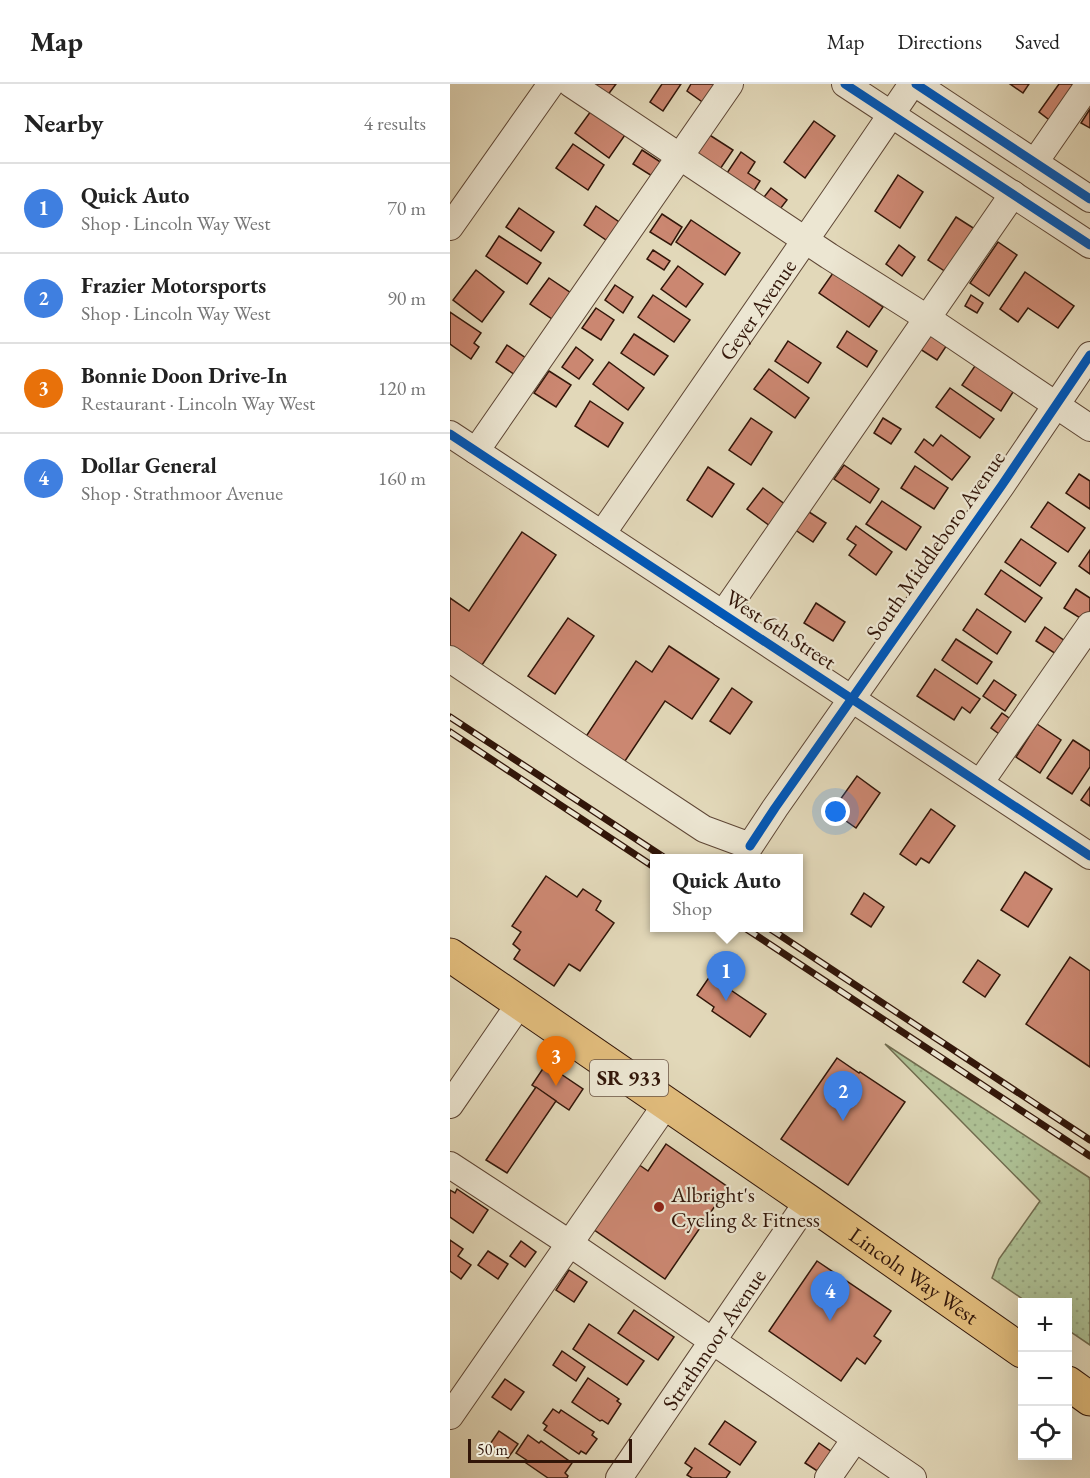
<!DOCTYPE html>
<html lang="en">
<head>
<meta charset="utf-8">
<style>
  :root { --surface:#fff; --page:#f6f6f6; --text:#222; --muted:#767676; --line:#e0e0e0; --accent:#d93025 }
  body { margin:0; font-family:"EB Garamond",serif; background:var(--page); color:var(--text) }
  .controls { position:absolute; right:18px; bottom:18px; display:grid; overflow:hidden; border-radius:0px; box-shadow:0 6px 24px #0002 }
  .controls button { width:54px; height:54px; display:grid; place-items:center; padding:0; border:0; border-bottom:2px solid var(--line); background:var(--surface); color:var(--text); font:30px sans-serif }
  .scale { position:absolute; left:18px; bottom:15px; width:164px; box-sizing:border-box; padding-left:6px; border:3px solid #321609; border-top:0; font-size:16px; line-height:21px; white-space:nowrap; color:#321609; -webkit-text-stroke:4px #ece6d2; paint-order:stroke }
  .you { position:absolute; left:386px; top:728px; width:21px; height:21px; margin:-15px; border:4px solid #fff; border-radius:50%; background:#1a73e8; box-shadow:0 0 0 9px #1a73e833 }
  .badge { display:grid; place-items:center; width:39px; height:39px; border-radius:50%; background:var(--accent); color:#fff; font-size:20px; font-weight:700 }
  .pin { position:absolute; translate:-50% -50px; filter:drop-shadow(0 2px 3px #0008) }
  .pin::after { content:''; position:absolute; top:32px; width:21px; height:18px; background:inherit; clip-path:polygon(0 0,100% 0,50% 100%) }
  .popup { position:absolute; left:200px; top:770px; width:153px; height:78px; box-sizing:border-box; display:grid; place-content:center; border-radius:0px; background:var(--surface); filter:drop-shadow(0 2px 4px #0005); font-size:20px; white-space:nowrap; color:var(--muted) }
  .popup b { font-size:22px; color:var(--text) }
  .popup::after { content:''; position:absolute; left:50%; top:100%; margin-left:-12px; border:12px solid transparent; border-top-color:var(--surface) }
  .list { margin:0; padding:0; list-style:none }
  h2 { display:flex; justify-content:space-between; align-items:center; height:78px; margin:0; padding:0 24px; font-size:26px }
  h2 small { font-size:20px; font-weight:400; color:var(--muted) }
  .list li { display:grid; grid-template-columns:39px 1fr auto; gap:18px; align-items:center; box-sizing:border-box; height:90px; padding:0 24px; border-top:2px solid var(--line) }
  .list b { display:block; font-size:22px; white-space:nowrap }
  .list p { margin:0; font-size:20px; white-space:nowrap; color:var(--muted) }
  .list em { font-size:20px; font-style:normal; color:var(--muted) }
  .icon { flex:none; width:33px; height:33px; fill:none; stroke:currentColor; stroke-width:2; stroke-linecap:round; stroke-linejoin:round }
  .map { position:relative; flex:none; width:640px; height:1394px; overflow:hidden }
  header { display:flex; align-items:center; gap:36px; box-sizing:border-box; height:84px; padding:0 30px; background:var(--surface); border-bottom:2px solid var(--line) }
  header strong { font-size:28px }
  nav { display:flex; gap:33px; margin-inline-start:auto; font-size:21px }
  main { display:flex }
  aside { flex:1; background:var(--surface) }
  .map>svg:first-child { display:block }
</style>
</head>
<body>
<header>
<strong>Map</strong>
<nav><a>Map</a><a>Directions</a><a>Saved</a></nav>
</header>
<main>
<aside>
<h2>Nearby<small>4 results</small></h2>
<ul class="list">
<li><span class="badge" style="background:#3f7fe0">1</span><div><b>Quick Auto</b><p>Shop · Lincoln Way West</p></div><em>70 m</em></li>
<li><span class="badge" style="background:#3f7fe0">2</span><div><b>Frazier Motorsports</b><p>Shop · Lincoln Way West</p></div><em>90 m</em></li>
<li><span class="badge" style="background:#e8710a">3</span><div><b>Bonnie Doon Drive-In</b><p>Restaurant · Lincoln Way West</p></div><em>120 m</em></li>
<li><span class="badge" style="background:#3f7fe0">4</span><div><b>Dollar General</b><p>Shop · Strathmoor Avenue</p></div><em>160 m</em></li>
</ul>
</aside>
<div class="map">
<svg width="640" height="1394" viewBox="0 0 640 1394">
  <defs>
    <pattern id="grass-dots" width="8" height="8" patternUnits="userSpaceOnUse" patternTransform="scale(1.5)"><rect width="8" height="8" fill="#adc094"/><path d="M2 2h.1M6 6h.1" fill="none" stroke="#95a47e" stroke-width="1.8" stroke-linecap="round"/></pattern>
  </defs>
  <rect width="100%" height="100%" fill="#e2d8b9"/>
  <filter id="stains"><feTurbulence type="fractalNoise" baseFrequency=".00333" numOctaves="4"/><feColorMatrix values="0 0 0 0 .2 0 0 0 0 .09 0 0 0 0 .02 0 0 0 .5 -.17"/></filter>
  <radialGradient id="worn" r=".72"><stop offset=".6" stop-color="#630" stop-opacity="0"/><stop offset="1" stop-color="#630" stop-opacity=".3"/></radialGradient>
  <!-- grass -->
  <polygon fill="url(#grass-dots)" stroke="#706b4e" stroke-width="1.5" points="435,960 640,1094 640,1261 618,1246 618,1218 577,1218 542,1194 549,1175 590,1117"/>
  <!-- building -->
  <g fill="#cb8771" stroke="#321609" stroke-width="1.5">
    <polygon points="139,0 166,0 154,16"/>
    <polygon points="212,0 231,0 213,27 200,18"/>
    <polygon points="241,0 273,0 258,22 237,7"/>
    <polygon points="560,0 579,0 573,9"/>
    <polygon points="609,0 621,0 627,4 602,38 589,28"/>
    <polygon points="640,25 640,44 631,39"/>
    <polygon points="141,27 175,51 159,74 125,49"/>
    <polygon points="364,37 385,52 355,94 334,78"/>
    <polygon points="258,50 283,66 266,91 241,75"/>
    <polygon points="123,60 154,81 138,106 106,84"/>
    <polygon points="192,66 212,79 202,92 183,80"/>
    <polygon points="291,68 305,78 298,89 310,97 300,113 273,95"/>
    <polygon points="448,91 473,108 450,144 425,127"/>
    <polygon points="321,104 337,116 327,129 311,117"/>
    <polygon points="146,122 175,142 162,160 134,141"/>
    <polygon points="69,124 104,148 91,167 56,143"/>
    <polygon points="212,130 232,143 221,161 200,148"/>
    <polygon points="506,133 528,147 499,190 478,176"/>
    <polygon points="241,136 290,169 275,191 226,158"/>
    <polygon points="49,152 91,179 77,200 36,172"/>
    <polygon points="548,158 567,171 539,212 520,199"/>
    <polygon points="449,161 465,173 452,192 436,180"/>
    <polygon points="203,166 220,177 214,186 197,175"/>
    <polygon points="228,182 253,200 236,223 211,205"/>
    <polygon points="26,186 54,208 32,238 3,216"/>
    <polygon points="575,188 624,222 608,244 578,224 568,238 550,225"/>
    <polygon points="383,189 433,223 419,243 369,209"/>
    <polygon points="99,194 124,211 105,237 80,220"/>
    <polygon points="165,201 183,213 173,229 155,216"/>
    <polygon points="203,211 240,236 224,258 188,233"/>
    <polygon points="521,211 533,219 527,229 515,222"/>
    <polygon points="146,224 164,236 151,256 132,244"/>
    <polygon points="0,228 31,249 24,259 29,263 21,275 0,260"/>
    <polygon points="397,247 427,267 417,283 387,263"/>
    <polygon points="482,247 499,258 487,276 470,265"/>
    <polygon points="184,250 218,272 204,291 171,269"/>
    <polygon points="338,257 371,279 358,299 325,277"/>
    <polygon points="57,261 83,279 71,295 46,278"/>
    <polygon points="126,263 143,276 129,295 112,283"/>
    <polygon points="159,278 194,304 178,326 143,300"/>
    <polygon points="527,279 565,305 551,327 512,301"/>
    <polygon points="319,285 359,314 345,334 304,305"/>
    <polygon points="99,287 121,301 106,323 84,309"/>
    <polygon points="500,304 544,335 530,354 486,323"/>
    <polygon points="140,317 173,339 158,363 125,342"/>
    <polygon points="301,334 322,348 301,381 279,366"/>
    <polygon points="433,334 451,345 441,360 424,349"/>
    <polygon points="491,351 520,373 502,396 465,368 474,355 483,362"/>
    <polygon points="394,381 429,405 420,419 384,395"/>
    <polygon points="465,382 498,404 484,425 451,404"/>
    <polygon points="258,383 284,400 262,433 237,416"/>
    <polygon points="629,390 640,397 640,425 616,409"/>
    <polygon points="313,404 336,421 320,442 297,425"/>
    <polygon points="432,417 471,443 456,466 416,440"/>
    <polygon points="598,418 635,444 618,468 581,443"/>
    <polygon points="356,426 376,439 363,458 344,445"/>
    <polygon points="406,442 442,468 426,491 399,471 406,461 397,455"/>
    <polygon points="72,448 106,471 30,584 0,564 0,514 19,527"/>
    <polygon points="571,455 606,479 590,502 555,478"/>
    <polygon points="640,466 640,490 629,482"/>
    <polygon points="551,486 592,514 575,538 535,510"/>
    <polygon points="626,505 640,514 640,529 635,537 614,524"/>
    <polygon points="366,519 395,538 383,557 354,539"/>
    <polygon points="527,525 561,548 547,570 513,546"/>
    <polygon points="118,534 144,552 105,610 78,592"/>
    <polygon points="595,543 615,557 606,570 586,557"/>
    <polygon points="506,555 542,578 527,600 492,576"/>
    <polygon points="219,562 269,595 242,635 215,617 173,680 135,654 186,577 202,588"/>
    <polygon points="485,585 530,615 520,629 512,623 504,636 467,612"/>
    <polygon points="544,596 566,611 555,627 533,612"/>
    <polygon points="282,604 302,618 280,650 260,637"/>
    <polygon points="552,629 562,636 552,652 541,644"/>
    <polygon points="587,640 611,656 590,689 566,673"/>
    <polygon points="623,656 640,667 640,683 622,710 597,694"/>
    <polygon points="407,692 430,709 406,744 382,727"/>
    <polygon points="640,703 640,722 631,716"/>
    <polygon points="481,725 505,742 479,779 471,774 466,781 450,770"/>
    <polygon points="575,788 602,805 578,843 551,826"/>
    <polygon points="96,792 127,813 133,805 151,817 146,826 164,839 130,887 119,880 104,902 64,875 70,866 63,860 71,848 62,842"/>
    <polygon points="414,809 434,823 421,843 401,830"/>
    <polygon points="620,873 640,887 640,983 576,940"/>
    <polygon points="528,876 550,891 535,913 513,898"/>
    <polygon points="260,892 316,930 300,953 262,927 264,923 247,911"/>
    <polygon points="387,974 409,989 410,988 455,1018 398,1101 331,1055"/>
    <polygon points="96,980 133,1005 119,1026 82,1001"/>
    <polygon points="86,1003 106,1017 57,1089 36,1076"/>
    <polygon points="216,1060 278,1103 215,1195 140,1143 185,1078 198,1087"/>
    <polygon points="7,1105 38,1126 23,1149 0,1133 0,1106 5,1109"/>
    <polygon points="0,1156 13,1165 8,1172 21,1181 11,1195 0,1187"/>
    <polygon points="71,1157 86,1168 75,1183 60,1172"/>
    <polygon points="38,1167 58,1180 48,1195 28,1181"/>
    <polygon points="367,1177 441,1227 424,1252 431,1257 415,1280 407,1274 391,1297 319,1247"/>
    <polygon points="119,1186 137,1198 124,1218 106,1206"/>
    <polygon points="184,1226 224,1253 208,1276 168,1249"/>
    <polygon points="139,1240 194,1277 177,1301 123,1265"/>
    <polygon points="112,1267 135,1283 126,1297 103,1281"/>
    <polygon points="138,1294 169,1315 167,1317 171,1320 158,1340 152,1336 150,1337 122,1318"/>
    <polygon points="55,1295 74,1308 61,1326 42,1313"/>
    <polygon points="103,1325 109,1329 111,1326 144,1348 142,1351 147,1355 136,1370 131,1367 129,1370 94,1346 97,1342 93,1339"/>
    <polygon points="275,1337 306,1358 290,1381 259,1360"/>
    <polygon points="49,1347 68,1360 58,1374 40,1360"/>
    <polygon points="78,1351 89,1359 91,1357 122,1379 115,1389 118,1392 117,1394 98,1394 76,1379 78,1377 66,1369"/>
    <polygon points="369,1359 385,1370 372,1390 355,1379"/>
    <polygon points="245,1364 280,1388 276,1394 242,1394 237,1391 242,1384 235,1379"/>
  </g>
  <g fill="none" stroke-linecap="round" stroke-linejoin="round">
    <defs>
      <g id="minor">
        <polyline points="121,0 379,172 477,234 640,344"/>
        <polyline points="395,0 640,161"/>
        <polyline points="466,0 640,115"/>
        <polyline points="585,78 639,0"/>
        <polyline points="0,143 101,0"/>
        <polyline points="0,350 640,772"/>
        <polyline points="26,367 280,0"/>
        <path id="s1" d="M152 450 385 113 462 0"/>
        <polyline points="273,530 563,110"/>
        <polyline points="0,575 133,665 254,745 300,762 325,724 552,401 640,271"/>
        <polyline points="530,699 640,541"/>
        <polyline points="0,1021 70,919"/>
        <polyline points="0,1081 119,1159 463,1394"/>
        <polyline points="0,1332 217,1019"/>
        <path id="s2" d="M169 1394 358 1117"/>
        <polyline points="378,1394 405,1355"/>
      </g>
      <g id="major">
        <path id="s3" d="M0 871 358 1117 572 1267"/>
        <polyline points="618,1299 640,1315"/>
      </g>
    </defs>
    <!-- minor casing -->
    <use href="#minor" stroke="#5e4635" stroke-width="28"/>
    <!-- major casing -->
    <use href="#major" stroke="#321609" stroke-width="35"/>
    <!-- minor -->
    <use href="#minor" stroke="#ece6d2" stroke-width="26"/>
    <!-- major -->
    <use href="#major" stroke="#e1bc7c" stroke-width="33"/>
    <defs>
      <g id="rail">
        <polyline points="0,633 215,774"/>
        <polyline points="0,648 204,783"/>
        <polyline points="295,844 640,1072"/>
        <polyline points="319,844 640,1056"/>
      </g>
    </defs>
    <!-- rail casing -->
    <use href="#rail" stroke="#321609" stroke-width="7"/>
    <!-- rail -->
    <use href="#rail" stroke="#ece6d2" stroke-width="4.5" stroke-dasharray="14" stroke-linecap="butt"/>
    <defs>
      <g id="cycleway">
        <polyline points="395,0 640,161"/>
        <polyline points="466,0 640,115"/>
        <polyline points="0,350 640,772"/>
        <polyline points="300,762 325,724 552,401 640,271"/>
      </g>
    </defs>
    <!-- cycleway casing -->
    <use href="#cycleway" stroke="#ece6d2" stroke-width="13"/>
    <!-- cycleway -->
    <use href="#cycleway" stroke="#0057b8" stroke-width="9"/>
  </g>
  <!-- markers -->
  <circle fill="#8f2418" stroke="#ece6d2" stroke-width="2" cx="209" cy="1123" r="6"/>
  <g text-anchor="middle" stroke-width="4.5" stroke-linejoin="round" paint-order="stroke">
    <!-- shield labels -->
    <rect fill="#ece6d2" stroke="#6a5445" stroke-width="1.5" x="140" y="976" width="78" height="36" rx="4.5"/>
    <g font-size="21" font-weight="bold" fill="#321609">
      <text x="179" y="1001">SR 933</text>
    </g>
    <!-- street labels -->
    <g font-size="22" fill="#321609" stroke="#ece6d2">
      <text dy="8" stroke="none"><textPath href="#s1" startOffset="273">Geyer Avenue</textPath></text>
      <text transform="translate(485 461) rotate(-55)" y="8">South Middleboro Avenue</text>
      <text transform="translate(331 545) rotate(33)" y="8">West 6th Street</text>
      <text dy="8" stroke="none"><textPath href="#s3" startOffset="564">Lincoln Way West</textPath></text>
      <text dy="8" stroke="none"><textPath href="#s2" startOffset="168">Strathmoor Avenue</textPath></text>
    </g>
    <!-- poi labels -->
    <g font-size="22" fill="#321609" stroke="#ece6d2" text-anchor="start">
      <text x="221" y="1118">Albright's<tspan x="221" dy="25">Cycling &amp; Fitness</tspan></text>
    </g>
  </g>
  <rect width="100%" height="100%" filter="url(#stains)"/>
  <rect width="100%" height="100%" fill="url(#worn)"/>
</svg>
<div class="controls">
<button>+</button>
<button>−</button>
<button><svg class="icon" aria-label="locate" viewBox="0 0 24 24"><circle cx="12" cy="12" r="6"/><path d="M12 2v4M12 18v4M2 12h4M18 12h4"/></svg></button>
</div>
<div class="scale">50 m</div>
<div class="you"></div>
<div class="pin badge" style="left:276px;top:917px;background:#3f7fe0">1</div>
<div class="popup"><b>Quick Auto</b>Shop</div>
<div class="pin badge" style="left:393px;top:1037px;background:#3f7fe0">2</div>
<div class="pin badge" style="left:106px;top:1002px;background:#e8710a">3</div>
<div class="pin badge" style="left:380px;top:1237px;background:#3f7fe0">4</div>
</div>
</main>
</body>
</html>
